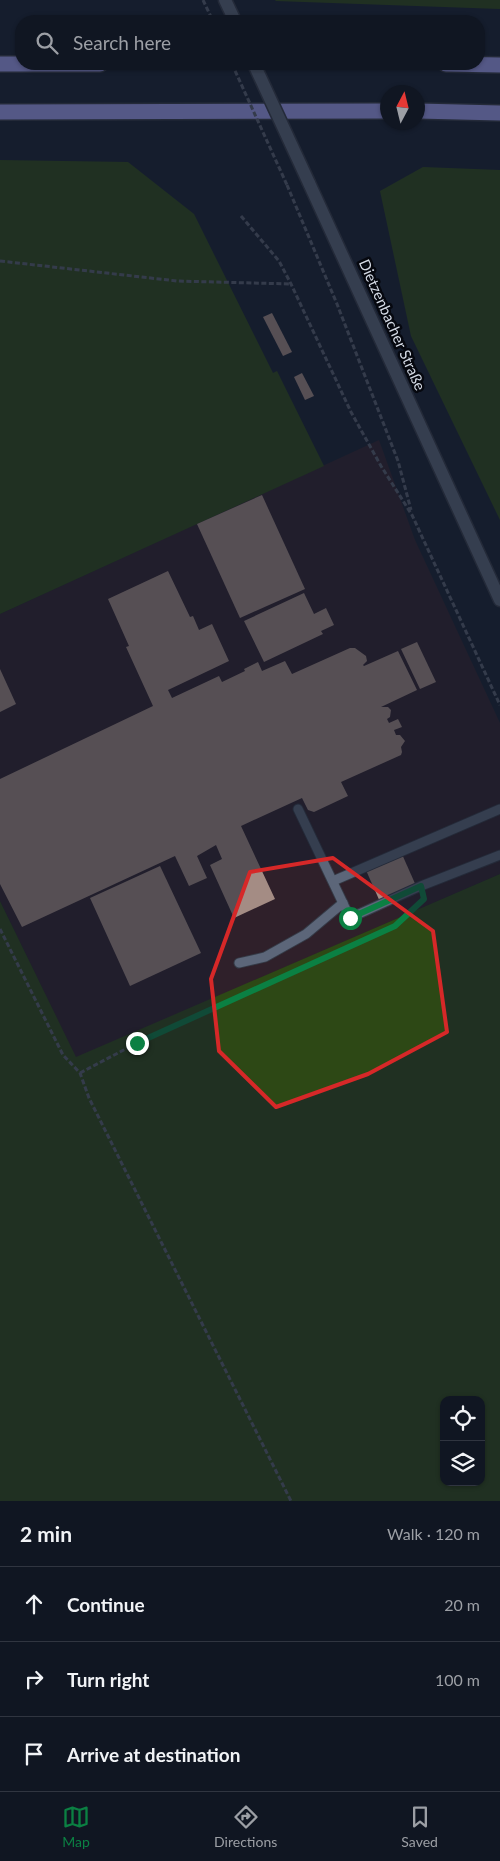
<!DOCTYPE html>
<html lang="en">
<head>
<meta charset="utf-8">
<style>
  :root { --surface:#101622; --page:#1e232f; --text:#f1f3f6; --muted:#9c9fa5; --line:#303540; --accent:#0b8043 }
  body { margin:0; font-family:Lato,sans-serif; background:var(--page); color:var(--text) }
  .controls { position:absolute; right:15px; bottom:15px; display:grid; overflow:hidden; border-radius:10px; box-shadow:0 1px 4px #0004 }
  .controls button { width:45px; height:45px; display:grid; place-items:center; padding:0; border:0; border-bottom:1px solid var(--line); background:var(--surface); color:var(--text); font:25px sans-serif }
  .compass { position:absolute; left:380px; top:85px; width:45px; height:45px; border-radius:50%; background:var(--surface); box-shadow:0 1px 4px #0004; rotate:7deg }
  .stop { position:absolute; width:15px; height:15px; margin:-11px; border:4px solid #0b8043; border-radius:50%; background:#fff }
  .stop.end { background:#0b8043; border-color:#fff; box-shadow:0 1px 5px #0008 }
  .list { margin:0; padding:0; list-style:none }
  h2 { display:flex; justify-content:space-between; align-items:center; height:65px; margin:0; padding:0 20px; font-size:21px }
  h2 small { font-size:16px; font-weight:400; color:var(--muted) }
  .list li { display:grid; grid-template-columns:32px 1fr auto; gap:15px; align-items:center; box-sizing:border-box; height:75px; padding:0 20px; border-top:1px solid var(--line) }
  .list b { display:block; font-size:19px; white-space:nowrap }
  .list em { font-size:16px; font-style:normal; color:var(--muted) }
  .icon { flex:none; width:28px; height:28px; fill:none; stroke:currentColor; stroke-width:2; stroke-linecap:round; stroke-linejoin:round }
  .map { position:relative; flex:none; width:500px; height:1501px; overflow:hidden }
  .search { position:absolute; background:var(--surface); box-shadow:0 1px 4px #0004; left:15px; right:15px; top:15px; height:55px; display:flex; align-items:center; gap:12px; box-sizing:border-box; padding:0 18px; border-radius:20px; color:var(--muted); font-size:19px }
  .sheet { height:290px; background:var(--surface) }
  nav { display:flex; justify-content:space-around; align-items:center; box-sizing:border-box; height:70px; border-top:1px solid var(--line); background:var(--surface); font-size:14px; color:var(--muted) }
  nav a { display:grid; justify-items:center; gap:2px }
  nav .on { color:var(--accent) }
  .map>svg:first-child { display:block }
</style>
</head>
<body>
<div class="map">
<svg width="500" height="1501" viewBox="0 0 500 1501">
  <rect width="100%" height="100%" fill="#161e2e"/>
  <!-- industrial -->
  <polygon fill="#2f202a" points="379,440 415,540 500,723 500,874 76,1058 0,901 0,614"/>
  <!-- green -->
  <g fill="#2d4815" fill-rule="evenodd">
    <polygon points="275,0 500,0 500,9 276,1"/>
    <polygon points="0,160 128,162 194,214 273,373 277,371 324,466 0,614"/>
    <polygon points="423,167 500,170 500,520 411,336 380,191"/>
    <path d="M500 874V1501H0V901L76 1057ZM444 1400H481V1482H444Z"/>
  </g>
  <!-- building -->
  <g fill="#a48c84">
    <polygon points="272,313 292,352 283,356 263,317"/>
    <polygon points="302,373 314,396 305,400 294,377"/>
    <polygon points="262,495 305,589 240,618 197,524"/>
    <polygon points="168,571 190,617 193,616 199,630 212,624 229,661 168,690 172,698 219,676 222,682 245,671 244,669 258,662 262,671 285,661 292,674 350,648 355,648 366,656 367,661 363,665 364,666 398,651 417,690 381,707 388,707 391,710 390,717 387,719 389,723 398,719 402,727 394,730 396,735 400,735 405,741 401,747 402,752 401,755 341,782 348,796 314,812 308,810 302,798 241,826 275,899 234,918 210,865 222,859 216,845 197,856 207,878 189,886 175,856 22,927 0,884 0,779 153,706 126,647 129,646 108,599"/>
    <polygon points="304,593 314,614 326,608 334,625 321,631 323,634 264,662 244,621"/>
    <polygon points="417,642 436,682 420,689 401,649"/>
    <polygon points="0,669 16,704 0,712"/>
    <polygon points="401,852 417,888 381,904 365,868"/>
    <polygon points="160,866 201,953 130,986 90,898"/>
  </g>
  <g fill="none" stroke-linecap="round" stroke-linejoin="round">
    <defs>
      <g id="service">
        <polyline points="298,809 350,918 421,886 500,855"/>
        <polyline points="333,881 500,809"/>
        <polyline points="239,963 265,957 306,934 343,903"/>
      </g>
      <g id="secondary">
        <polyline points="225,0 235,21"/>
        <polyline points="309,183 500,600"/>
      </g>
      <g id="motorway">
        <polyline points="0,64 100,64"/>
        <polyline points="446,64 500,65"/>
        <polyline points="418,111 500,113"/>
        <polyline points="0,112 388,111"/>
      </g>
    </defs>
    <!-- service casing -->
    <use href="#service" stroke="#353b47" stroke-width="11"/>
    <!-- secondary casing -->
    <use href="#secondary" stroke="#353b47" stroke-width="15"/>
    <!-- motorway casing -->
    <use href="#motorway" stroke="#353b47" stroke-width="18"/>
    <!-- path -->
    <g stroke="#5a616f" stroke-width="3" stroke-dasharray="5 2.5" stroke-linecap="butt">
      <polyline points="203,0 213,21"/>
      <polyline points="287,185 337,304 398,461 411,510"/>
      <polyline points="241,216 279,261 291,284 351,412 381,466 412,515 500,705"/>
      <polyline points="0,261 177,281 291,284"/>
      <polyline points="0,929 63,1055 80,1073 89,1098 291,1501"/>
      <polyline points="80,1073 137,1043 395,926 417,906"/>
    </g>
    <!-- service -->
    <use href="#service" stroke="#5c6679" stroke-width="9"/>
    <!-- secondary -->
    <use href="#secondary" stroke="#5c6679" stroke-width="12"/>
    <!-- motorway -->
    <use href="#motorway" stroke="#a09ff1" stroke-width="15"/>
    <defs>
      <polyline id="secondary-bridge" points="254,64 309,183"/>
    </defs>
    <!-- secondary-bridge casing -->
    <use href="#secondary-bridge" stroke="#353b47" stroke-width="15" stroke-linecap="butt"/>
    <!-- path-bridge -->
    <polyline stroke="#5a616f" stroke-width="3" stroke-dasharray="5 2.5" stroke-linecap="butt" points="232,64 287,185"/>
    <!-- secondary-bridge -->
    <use href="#secondary-bridge" stroke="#5c6679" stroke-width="12"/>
  </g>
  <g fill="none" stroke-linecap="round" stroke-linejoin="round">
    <!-- route -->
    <polyline stroke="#0b8043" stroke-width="6" points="137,1043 395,926 424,899 421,886 350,918"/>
  </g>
  <!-- marked area -->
  <path d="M0 0H500V1501H0ZM333 858 433 931 447 1032 368 1074 276 1107 219 1051 211 979 250 872Z" fill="#161e2e" fill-opacity=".55" fill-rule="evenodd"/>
  <path fill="none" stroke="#d62828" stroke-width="4" stroke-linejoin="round" d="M333 858 433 931 447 1032 368 1074 276 1107 219 1051 211 979 250 872Z"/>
  <g text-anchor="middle" stroke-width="5" stroke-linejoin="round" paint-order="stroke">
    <!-- street labels -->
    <g font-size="15" fill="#d5dbe6" stroke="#06080f">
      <text transform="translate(392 325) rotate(66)" y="5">Dietzenbacher Straße</text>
    </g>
  </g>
</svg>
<div class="controls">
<button><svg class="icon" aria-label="locate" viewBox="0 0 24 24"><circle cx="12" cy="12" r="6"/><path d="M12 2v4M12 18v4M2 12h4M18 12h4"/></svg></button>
<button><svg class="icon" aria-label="layers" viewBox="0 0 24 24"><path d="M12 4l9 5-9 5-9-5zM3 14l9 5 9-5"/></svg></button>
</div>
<svg class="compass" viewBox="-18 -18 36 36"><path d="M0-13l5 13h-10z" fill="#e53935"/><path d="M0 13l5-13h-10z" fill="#9c9fa5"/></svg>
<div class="stop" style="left:350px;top:918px"></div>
<div class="stop end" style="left:137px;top:1043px"></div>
<div class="search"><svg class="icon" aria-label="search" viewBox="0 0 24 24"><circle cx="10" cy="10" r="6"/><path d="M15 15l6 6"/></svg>Search here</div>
</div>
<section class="sheet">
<h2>2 min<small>Walk · 120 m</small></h2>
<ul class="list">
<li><svg class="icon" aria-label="ahead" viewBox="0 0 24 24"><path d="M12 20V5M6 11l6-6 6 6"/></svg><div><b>Continue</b></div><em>20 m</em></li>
<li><svg class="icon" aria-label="right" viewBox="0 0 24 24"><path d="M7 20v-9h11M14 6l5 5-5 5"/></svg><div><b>Turn right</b></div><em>100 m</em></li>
<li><svg class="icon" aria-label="arrive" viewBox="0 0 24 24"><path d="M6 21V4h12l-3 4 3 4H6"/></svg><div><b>Arrive at destination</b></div></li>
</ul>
</section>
<nav>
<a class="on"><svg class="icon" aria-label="map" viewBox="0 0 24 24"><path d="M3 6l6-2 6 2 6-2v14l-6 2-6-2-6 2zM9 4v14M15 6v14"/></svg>Map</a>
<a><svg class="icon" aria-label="directions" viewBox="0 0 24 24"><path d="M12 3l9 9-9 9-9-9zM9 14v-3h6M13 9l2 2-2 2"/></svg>Directions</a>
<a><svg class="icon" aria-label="saved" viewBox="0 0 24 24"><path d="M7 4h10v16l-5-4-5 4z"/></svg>Saved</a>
</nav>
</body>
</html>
